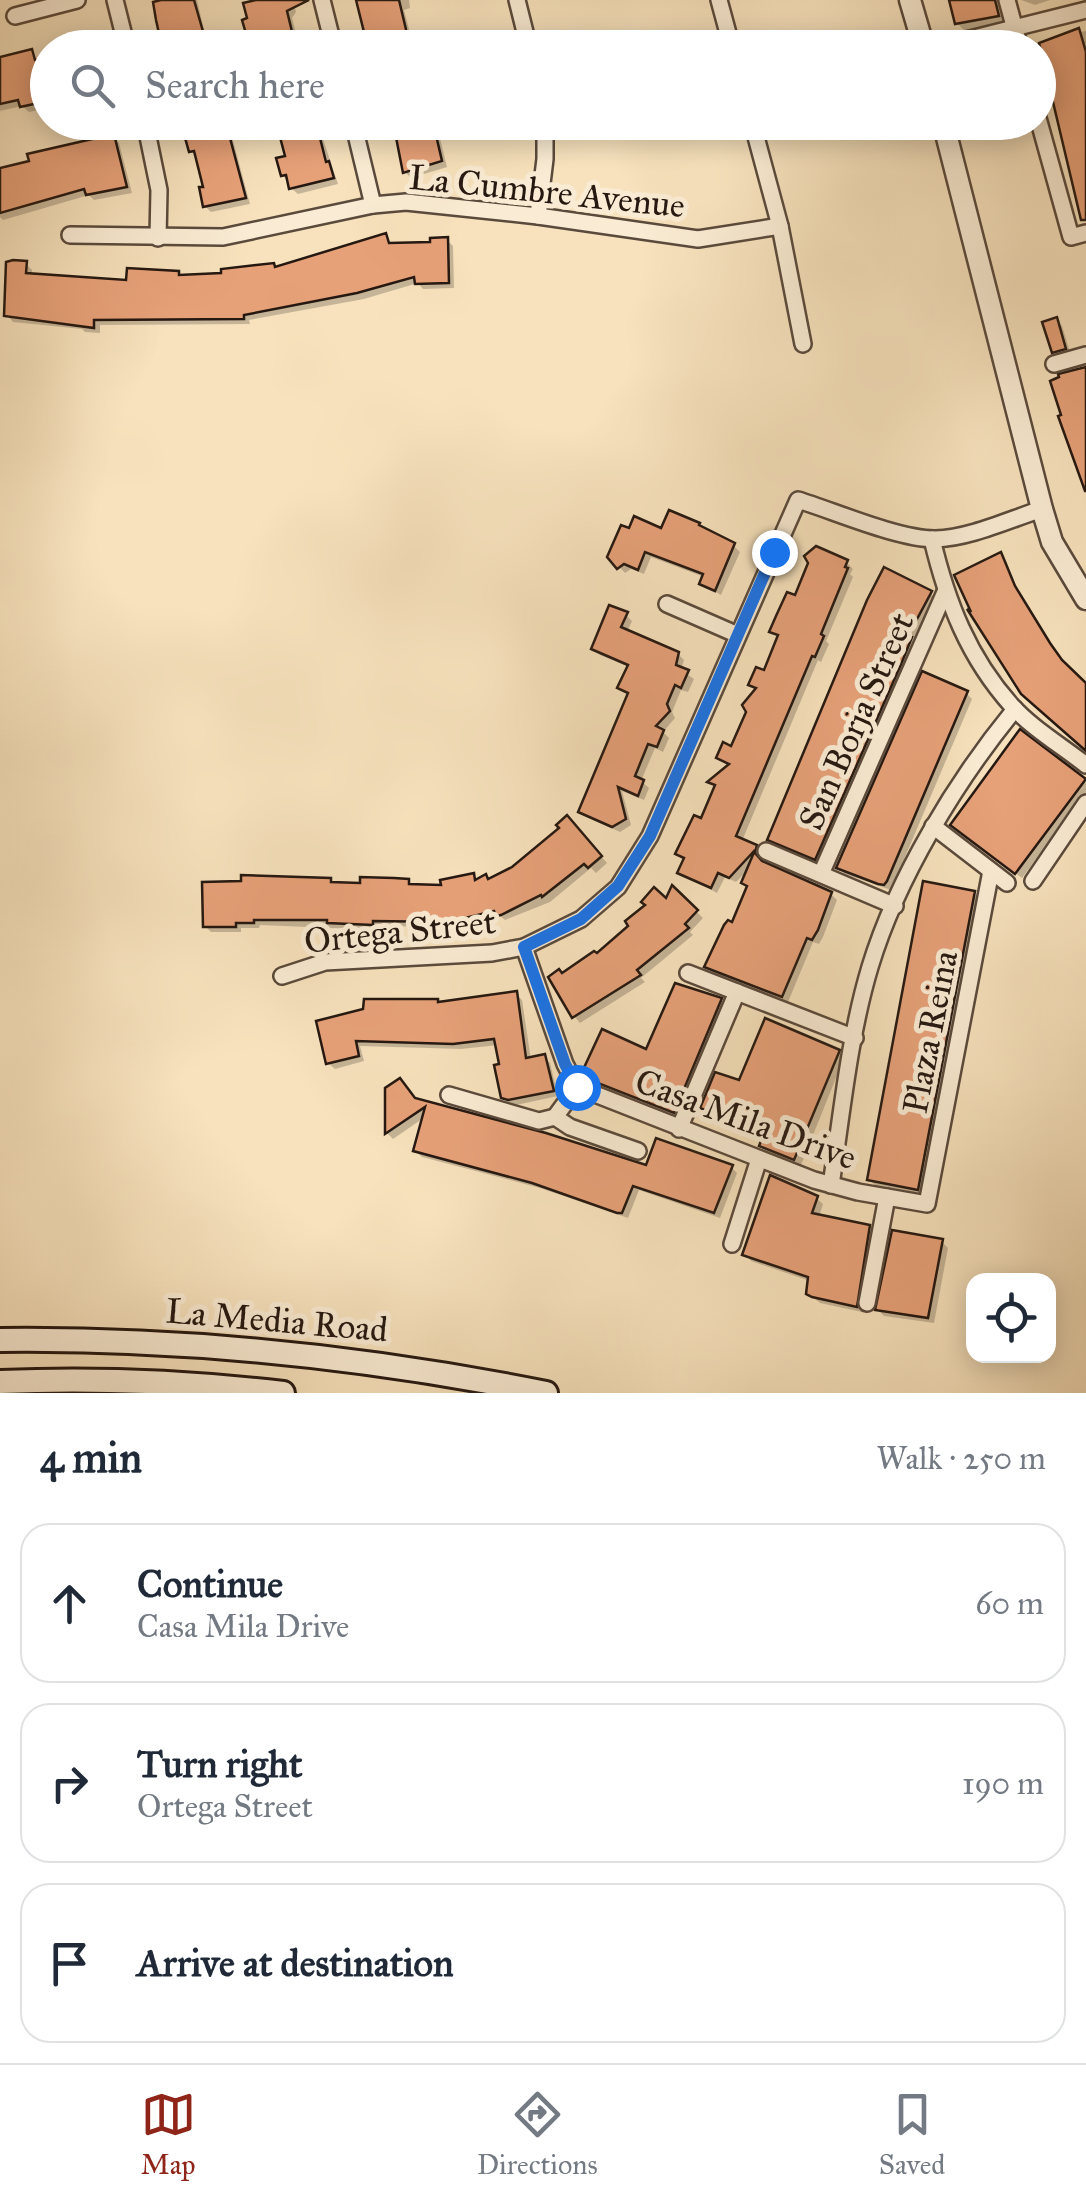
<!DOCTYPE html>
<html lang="en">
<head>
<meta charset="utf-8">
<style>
  :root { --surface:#fff; --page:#f2f2f3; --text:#1f2937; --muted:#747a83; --line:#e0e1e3; --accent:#8f2418 }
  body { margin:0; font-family:"IM FELL Great Primer",serif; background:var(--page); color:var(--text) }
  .controls { position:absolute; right:30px; bottom:30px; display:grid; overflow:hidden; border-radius:20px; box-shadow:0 5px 25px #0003 }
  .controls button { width:90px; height:90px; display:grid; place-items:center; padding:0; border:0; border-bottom:2px solid var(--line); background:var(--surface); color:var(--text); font:50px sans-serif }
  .stop { position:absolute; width:30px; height:30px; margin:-22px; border:8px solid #1a73e8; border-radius:50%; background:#fff }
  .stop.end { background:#1a73e8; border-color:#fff; box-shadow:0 2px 10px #0008 }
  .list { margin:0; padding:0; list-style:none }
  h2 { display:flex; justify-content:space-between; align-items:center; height:130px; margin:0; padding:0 40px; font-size:42px }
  h2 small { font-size:32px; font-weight:400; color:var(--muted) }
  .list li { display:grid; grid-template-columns:65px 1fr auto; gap:30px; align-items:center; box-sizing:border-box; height:160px; margin:0 20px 20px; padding:0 20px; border:2px solid var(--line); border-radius:30px }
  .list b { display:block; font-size:38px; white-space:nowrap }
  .list p { margin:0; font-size:32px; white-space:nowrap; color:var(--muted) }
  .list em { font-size:32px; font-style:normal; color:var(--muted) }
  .icon { flex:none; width:55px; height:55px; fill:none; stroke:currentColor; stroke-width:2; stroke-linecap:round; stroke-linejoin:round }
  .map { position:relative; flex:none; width:1086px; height:1393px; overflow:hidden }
  .search { position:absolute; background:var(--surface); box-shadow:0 5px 25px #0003; left:30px; right:30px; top:30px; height:110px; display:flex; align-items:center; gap:25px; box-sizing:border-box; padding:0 35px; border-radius:55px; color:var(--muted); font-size:38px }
  .sheet { height:670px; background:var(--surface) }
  nav { display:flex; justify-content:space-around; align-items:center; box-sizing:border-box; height:140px; border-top:2px solid var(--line); background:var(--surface); font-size:28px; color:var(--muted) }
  nav a { display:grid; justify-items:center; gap:5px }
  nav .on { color:var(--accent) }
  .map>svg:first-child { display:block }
</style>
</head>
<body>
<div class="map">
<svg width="1086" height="1393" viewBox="0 0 1086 1393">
  <rect width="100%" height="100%" fill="#f7e2bd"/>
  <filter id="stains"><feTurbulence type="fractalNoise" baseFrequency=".002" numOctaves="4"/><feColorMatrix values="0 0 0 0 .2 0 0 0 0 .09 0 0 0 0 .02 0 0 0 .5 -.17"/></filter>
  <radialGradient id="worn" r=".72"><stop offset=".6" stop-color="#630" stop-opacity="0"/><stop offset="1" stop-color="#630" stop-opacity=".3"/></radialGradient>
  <!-- shadow -->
  <g fill="#0003">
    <polygon points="161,0 197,0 208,48 170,48 162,36"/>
    <polygon points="249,0 293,0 296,12 292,18 300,48 263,48 262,41 255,42 249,36"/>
    <polygon points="359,0 409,0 410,8 404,10 414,48 375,48 367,35"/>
    <polygon points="951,0 1014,0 1007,25 967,33 957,23"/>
    <polygon points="1021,0 1050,0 1035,5"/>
    <polygon points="1086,31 1086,218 1063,35"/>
    <polygon points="91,34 100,48 78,48 76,38"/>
    <polygon points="31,52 39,63 48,60 48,108 29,112 22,106 0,111 0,59"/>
    <polygon points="185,122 228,122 250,204 211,212 205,206 206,189 197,157 191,151"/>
    <polygon points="279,122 325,122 326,129 321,133 338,184 298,194 291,188 283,175 288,158"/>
    <polygon points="396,122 443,122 445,128 438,130 447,167 411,178 405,172"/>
    <polygon points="113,137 119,143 132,193 94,200 89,195 3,220 0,217 0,172"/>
    <polygon points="385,236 392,245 433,244 447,240 453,246 454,288 423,289 418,283 364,299 249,320 250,324 100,325 100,333 85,332 82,329 13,322 7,315 26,264 32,270 32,276 129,283 178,273 183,277 277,269"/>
    <polygon points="1056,320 1062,326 1071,355 1060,358 1054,352"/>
    <polygon points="663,531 733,545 740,552 721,595 702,584 704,577 651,557 644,574 631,569 625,573 610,557"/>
    <polygon points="1000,555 1006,561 1020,595 1067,668 1086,686 1086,750"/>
    <polygon points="846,562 853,569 850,574 853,577 826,641 829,644 821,662 818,660 742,841 762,853 760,862 831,894 837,900 823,937 819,944 813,942 788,1002 713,973 707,967 733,925 749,888 750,868 736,882 725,877 717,893 680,872 686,861 678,854 702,822 717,788 711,782 730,766 719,758 732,749 757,690 751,684 765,673 780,639 772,631 796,599"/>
    <polygon points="930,593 936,599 914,643 916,645 821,864 776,846 770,839"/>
    <polygon points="626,615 632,621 627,632 678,654 684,660 681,670 694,679 688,692 681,690 672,712 675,718 663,732 669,738 663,752 655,748 641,781 649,788 644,800 622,791 631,825 620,832 587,817 581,811 630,695 620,688 629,667 600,655 594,649"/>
    <polygon points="966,693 972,699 891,890 845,874 839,868"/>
    <polygon points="1021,733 1086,783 1086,792 1022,878 959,830"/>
    <polygon points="573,825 607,863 596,873 591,868 550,902 505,920 500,916 457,927 378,926 378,930 260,925 259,928 241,928 241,932 211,932 205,926 330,880 334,885 408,882 413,886 444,887 473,876 478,881 489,881 514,869"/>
    <polygon points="673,889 703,918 690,932 693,935 641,978 645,982 580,1023 574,1016 563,976 597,957 619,939 648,906 667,902"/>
    <polygon points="973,893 980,899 924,1194 876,1186 870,1180"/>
    <polygon points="516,994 522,1000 531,1060 544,1057 550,1063 558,1096 516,1105 510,1104 503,1097 498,1045 461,1049 360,1046 364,1061 335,1069 328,1063 319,1022"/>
    <polygon points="721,1001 727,1007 680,1117 594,1084 587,1077 647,1052"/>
    <polygon points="838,1052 844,1058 801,1165 768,1151 762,1145 765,1135 709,1114 703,1108 741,1084"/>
    <polygon points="388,1089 416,1101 648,1169 731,1167 737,1173 720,1218 639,1190 628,1218 540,1188 422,1157 416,1151 425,1117 393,1139 387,1133"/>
    <polygon points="816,1198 823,1204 819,1217 869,1227 875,1234 862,1312 820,1303 809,1294 810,1281 751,1261 745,1254"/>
    <polygon points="942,1242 948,1248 934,1323 884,1316 878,1310"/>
  </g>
  <!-- building -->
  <g fill="#e7a179" stroke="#251811" stroke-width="2.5">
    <polygon points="161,0 194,0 206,42 170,48 167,36 160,38 156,20 153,2"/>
    <polygon points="256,0 309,0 287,11 296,48 261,48 258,34 247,37 242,20 247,18 243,3"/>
    <polygon points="356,0 399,0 409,42 373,48 369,35 365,36"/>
    <polygon points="949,0 995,0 999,16 955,24"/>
    <polygon points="1079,28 1086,52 1086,220 1081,220 1039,43"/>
    <polygon points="32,49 35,60 48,59 48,101 20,107 18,100 0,104 0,57"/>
    <polygon points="188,122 226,123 246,198 203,207 199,187 203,187 194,151 189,152 184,134 191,132"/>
    <polygon points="276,122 316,122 326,162 329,161 334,178 289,189 286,175 281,176 276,158 285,156"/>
    <polygon points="393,122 433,122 442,161 403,173"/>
    <polygon points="114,134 127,187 86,195 84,189 0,213 0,168 29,161 27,154"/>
    <polygon points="386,233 389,243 430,242 430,238 448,237 449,283 415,284 414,277 357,293 244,315 244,319 94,320 94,328 4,316 6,262 13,260 27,261 26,273 126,280 127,268 179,271 179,275 221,273 221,269 274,263 275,267"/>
    <polygon points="1057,317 1066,349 1052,353 1042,322"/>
    <polygon points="1086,367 1086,491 1085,491 1058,416 1061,415 1050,381 1059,377 1058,374"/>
    <polygon points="669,510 700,523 699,525 735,543 715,591 699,584 703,574 645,552 638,570 624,564 617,569 607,557 621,525 629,528 634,516 661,528"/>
    <polygon points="816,546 848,560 845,567 848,568 821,634 824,636 815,657 812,656 736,836 757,845 755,853 762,861 832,892 818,930 812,940 807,938 782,997 704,967 724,925 728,920 732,922 747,886 741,883 755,850 729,878 718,873 711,888 677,873 684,858 675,854 694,815 701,818 715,785 707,782 729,764 716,758 723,742 731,746 746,712 742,705 756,688 748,685 756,667 764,670 778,635 769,632 776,616 787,592 795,595 808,563 804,556"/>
    <polygon points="1001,552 1015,586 1050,643 1062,660 1086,683 1086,751 1021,694 967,609 971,612 954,575"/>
    <polygon points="884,567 932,591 908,636 912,637 902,662 815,860 767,840 867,600"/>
    <polygon points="609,605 628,612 621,627 679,652 676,665 689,670 681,688 675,685 667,704 670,711 656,726 664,730 657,747 648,744 635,776 644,780 638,796 618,787 626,819 612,827 578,812 628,693 617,688 628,665 591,649"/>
    <polygon points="922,671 968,691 887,881 884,885 878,884 836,868"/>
    <polygon points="1020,729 1086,779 1015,874 950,825"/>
    <polygon points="567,815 602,856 588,868 584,864 542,897 541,895 501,915 496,916 494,911 449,922 373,921 373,925 327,923 327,920 254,920 254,923 236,923 236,927 203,927 202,882 241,881 241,875 331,878 331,882 360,883 360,877 394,878 409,879 409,884 441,885 440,880 474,873 475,880 486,874 488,879 512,867 559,828 556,825"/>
    <polygon points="923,881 975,891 918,1190 867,1180"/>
    <polygon points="672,885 698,910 685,924 689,928 637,970 641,975 572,1018 548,977 559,969 562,973 594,951 597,953 628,926 625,921 645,905 641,902 654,887 666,898"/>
    <polygon points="675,983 722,998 674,1113 585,1078 582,1072 602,1029 646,1049"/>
    <polygon points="517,991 526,1058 545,1054 554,1091 508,1100 501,1098 494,1065 499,1064 494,1039 453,1044 356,1041 359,1056 326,1064 316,1021 363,1009 364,999 438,999 438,1002"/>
    <polygon points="765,1018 840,1050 794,1160 759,1146 764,1133 700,1108 715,1072 739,1080"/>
    <polygon points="400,1078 415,1098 546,1133 646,1165 656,1138 733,1165 714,1213 633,1186 622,1213 617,1213 532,1183 413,1151 425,1107 385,1134 385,1088"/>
    <polygon points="770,1175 818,1196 812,1213 870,1225 857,1307 812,1297 806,1294 808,1277 742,1255"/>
    <polygon points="892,1230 943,1239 928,1318 875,1310"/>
  </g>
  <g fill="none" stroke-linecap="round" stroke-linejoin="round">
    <defs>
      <g id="minor">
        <polyline points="115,0 127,48"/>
        <polyline points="322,0 334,48"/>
        <polyline points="517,0 529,48"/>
        <polyline points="719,0 732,48"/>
        <polyline points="1007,0 1020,48"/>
        <polyline points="15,16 77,0"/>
        <polyline points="934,48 1086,10"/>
        <polyline points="1038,118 1071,237 1086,233"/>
        <polyline points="145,122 159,190 158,238"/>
        <polyline points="353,122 373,205"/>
        <polyline points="752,122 780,226 803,344"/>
        <polyline points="538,216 545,159 545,122"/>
        <polyline points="70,235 223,237 373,205 406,202 538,216 698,239 780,226"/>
        <polyline points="1054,364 1086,355"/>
        <path d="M932 539C947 602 968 657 1012 706 1033 729 1062 746 1086 765"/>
        <polyline points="667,604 738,635"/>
        <polyline points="933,826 1007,883"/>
        <polyline points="766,851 895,906"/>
        <polyline points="821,874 945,592"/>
        <polyline points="1033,881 1086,803"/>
        <polyline points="524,947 565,1064 577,1087 814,1180 858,1192 927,1204 991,871"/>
        <polyline points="688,973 855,1038"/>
        <path d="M282 976 325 962 492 953 524 947 581 919 618 887 650 836 798 500C834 511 898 539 935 539 970 538 1008 520 1042 509"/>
        <polyline points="449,1095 539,1121 555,1117 577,1087"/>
        <polyline points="555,1117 570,1127 638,1151"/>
        <polyline points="679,1129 737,992"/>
        <path d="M831 1185C842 1113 849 1037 870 967 897 878 956 781 1015 709"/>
        <polyline points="732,1244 759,1159"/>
        <polyline points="867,1303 887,1197"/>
      </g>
      <g id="tertiary">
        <polyline points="910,0 924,48"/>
        <polyline points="943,122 1042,509 1052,542 1086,599"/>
      </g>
      <g id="secondary">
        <path d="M0 1340C183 1338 366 1357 546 1393"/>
        <path d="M0 1382C94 1378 190 1382 283 1393"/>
      </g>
    </defs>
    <!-- minor casing -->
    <use href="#minor" stroke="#5a4a3c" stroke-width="20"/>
    <!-- tertiary casing -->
    <use href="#tertiary" stroke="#5a4a3c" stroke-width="25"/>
    <!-- secondary casing -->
    <use href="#secondary" stroke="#251811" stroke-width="28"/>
    <!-- minor -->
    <use href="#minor" stroke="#faecd4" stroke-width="15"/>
    <!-- tertiary -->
    <use href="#tertiary" stroke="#faecd4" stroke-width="20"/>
    <!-- secondary -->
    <use href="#secondary" stroke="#faecd4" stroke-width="22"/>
  </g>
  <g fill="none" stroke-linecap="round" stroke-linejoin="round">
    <!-- route -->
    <polyline stroke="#1a73e8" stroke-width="12" points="577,1087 565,1064 524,947 581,919 618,886 650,836 774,552"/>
  </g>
  <g text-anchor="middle" stroke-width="10" stroke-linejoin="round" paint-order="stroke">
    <!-- street labels -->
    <g font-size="35" fill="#251811" stroke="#faecd4">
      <text transform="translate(547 191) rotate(6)" y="12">La Cumbre Avenue</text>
      <text transform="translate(856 721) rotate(-66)" y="12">San Borja Street</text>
      <text transform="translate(400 931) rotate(-6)" y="12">Ortega Street</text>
      <text transform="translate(930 1032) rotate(-79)" y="12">Plaza Reina</text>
      <text transform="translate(746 1119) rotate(20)" y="12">Casa Mila Drive</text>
      <text transform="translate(277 1320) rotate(5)" y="12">La Media Road</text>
    </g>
  </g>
  <rect width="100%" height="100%" filter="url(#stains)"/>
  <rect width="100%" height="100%" fill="url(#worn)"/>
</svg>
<div class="controls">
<button><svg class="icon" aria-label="locate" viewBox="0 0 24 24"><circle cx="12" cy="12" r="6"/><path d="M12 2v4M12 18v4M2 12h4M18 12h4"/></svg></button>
</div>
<div class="stop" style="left:577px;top:1087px"></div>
<div class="stop end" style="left:774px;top:552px"></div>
<div class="search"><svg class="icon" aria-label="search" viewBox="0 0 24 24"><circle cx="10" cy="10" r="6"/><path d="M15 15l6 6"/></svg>Search here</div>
</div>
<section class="sheet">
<h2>4 min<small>Walk · 250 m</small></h2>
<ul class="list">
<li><svg class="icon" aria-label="ahead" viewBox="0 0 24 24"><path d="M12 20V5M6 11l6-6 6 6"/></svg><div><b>Continue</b><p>Casa Mila Drive</p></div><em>60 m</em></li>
<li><svg class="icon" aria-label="right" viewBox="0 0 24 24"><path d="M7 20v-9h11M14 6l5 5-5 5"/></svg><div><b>Turn right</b><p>Ortega Street</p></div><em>190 m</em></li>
<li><svg class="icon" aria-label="arrive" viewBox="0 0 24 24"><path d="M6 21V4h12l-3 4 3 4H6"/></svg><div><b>Arrive at destination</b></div></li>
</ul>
</section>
<nav>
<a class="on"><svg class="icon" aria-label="map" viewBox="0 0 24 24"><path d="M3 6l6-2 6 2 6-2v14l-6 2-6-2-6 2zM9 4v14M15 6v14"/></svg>Map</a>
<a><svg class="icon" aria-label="directions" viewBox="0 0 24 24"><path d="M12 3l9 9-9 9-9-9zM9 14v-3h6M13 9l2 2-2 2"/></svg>Directions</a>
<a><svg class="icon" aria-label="saved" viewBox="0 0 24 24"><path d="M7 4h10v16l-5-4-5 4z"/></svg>Saved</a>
</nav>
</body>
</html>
